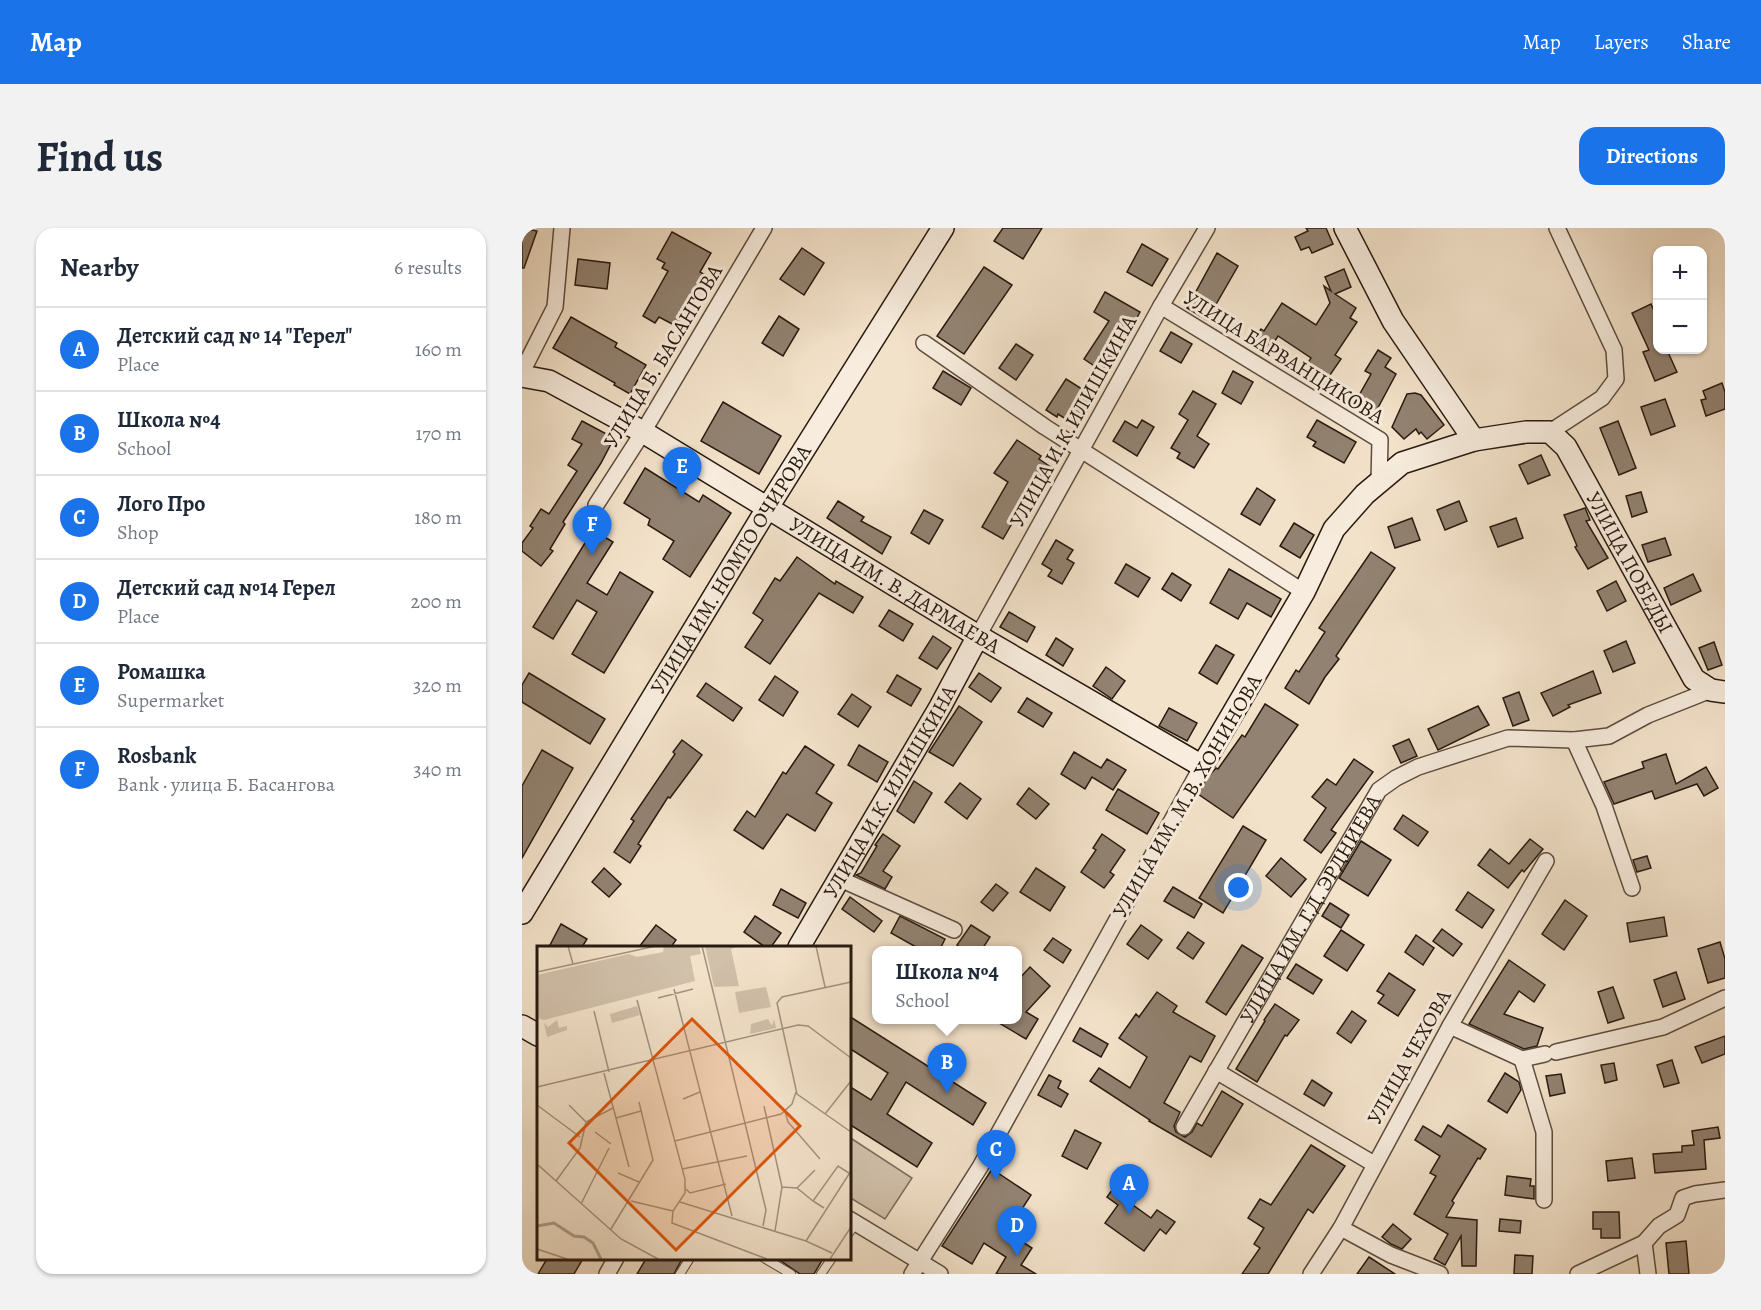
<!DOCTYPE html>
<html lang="en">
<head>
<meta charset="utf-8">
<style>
  :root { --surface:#fff; --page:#f2f2f3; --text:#1f2937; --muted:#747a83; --line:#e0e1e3; --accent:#1a73e8 }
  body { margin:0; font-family:Alegreya,serif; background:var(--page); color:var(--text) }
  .controls { position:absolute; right:18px; top:18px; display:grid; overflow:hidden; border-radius:12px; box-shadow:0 2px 4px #0004 }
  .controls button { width:54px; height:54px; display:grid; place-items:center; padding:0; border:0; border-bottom:2px solid var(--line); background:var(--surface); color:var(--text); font:30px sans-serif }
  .you { position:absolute; left:717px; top:660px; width:21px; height:21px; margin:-15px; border:4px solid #fff; border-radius:50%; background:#1a73e8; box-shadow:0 0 0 9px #1a73e833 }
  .badge { display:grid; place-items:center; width:39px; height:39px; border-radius:50%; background:var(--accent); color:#fff; font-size:20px; font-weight:700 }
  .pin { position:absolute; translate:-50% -50px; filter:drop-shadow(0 2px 3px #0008) }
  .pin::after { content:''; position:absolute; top:32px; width:21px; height:18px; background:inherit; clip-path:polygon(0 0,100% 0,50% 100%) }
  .popup { position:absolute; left:350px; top:718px; width:150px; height:78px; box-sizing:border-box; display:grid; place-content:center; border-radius:12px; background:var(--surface); filter:drop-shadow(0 2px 4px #0005); font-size:20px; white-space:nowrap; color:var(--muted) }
  .popup b { font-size:22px; color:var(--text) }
  .popup::after { content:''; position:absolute; left:50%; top:100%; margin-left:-12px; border:12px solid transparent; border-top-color:var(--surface) }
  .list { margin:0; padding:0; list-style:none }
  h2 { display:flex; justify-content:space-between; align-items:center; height:78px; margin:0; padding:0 24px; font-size:26px }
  h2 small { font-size:20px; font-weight:400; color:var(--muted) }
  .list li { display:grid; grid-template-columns:39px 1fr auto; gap:18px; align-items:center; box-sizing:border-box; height:84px; padding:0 24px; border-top:2px solid var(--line) }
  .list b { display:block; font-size:22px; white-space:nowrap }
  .list p { margin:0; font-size:20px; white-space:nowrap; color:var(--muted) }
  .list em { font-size:20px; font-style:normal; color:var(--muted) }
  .map { position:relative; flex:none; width:1203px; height:1046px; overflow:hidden; border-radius:18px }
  header { display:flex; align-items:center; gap:36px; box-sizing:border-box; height:84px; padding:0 30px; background:var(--accent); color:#fff }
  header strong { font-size:28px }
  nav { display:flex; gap:33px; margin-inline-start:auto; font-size:21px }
  .intro { display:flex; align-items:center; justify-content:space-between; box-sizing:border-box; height:144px; padding:0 36px }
  h1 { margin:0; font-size:42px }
  .button { padding:15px 27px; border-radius:18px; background:var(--accent); color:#fff; font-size:21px; font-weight:700 }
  main { display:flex; gap:36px; padding:0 36px }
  aside { flex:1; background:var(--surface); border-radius:18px; box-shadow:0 2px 4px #0004 }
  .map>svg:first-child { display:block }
</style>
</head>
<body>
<header>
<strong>Map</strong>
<nav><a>Map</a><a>Layers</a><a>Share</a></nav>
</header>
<div class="intro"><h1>Find us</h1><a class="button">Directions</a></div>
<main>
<aside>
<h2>Nearby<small>6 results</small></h2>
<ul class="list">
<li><span class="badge">A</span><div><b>Детский сад № 14 &quot;Герел&quot;</b><p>Place</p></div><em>160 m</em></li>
<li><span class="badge">B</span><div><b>Школа №4</b><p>School</p></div><em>170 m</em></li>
<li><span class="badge">C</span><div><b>Лого Про</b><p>Shop</p></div><em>180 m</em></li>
<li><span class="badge">D</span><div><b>Детский сад №14 Герел</b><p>Place</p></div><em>200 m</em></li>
<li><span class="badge">E</span><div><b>Ромашка</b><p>Supermarket</p></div><em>320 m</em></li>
<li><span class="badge">F</span><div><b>Rosbank</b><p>Bank · улица Б. Басангова</p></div><em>340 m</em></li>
</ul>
</aside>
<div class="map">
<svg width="1203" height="1046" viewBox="0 0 1203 1046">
  <rect width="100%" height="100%" fill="#f3e2ca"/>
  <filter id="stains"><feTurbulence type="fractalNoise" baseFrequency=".00333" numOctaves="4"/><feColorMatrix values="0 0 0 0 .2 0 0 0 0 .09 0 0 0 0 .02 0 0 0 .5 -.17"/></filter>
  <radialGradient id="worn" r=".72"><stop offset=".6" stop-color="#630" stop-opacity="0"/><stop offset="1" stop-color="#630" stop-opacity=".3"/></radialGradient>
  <!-- green -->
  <polygon fill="#d1c0aa" stroke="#7d6d5d" stroke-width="1.5" points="327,909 390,950 363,991 327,969"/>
  <!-- building -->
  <g fill="#928271" stroke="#291a10" stroke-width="1.5">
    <polygon points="0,0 15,3 2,40 0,40"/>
    <polygon points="481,0 520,0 501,31 472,13"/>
    <polygon points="784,0 804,0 811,16 790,25 787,19 779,22 773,9 786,3"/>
    <polygon points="150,4 189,25 178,44 183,47 154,98 137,89 133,95 121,88 146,43 140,40 143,35 135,31"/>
    <polygon points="620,16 646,31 630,58 605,44"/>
    <polygon points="280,20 302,35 282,67 258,51"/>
    <polygon points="695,25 716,38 685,92 665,80"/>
    <polygon points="56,31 88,35 85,61 53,57"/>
    <polygon points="462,39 490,57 442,126 415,108"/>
    <polygon points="822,41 829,59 813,66 834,80 828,90 835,94 813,127 819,131 799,160 783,149 787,143 783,140 789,130 756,108 744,127 729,118 739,101 742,103 760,75 794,97 808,75 802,58 809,63 803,49"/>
    <polygon points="583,64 618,84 607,104 598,100 583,123 591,127 580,143 562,131 587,93 572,84"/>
    <polygon points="1129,76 1136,92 1136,122 1145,122 1155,144 1133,153 1121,124 1127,122 1110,85"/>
    <polygon points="257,88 277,101 261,128 240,115"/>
    <polygon points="49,89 95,115 93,119 124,137 108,166 92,157 93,155 31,120"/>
    <polygon points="649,104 670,116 659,135 638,123"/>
    <polygon points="494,116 511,127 494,152 477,140"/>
    <polygon points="856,122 869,130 863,139 874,146 851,189 831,178 849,146 843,143"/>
    <polygon points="421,143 449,160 439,177 411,160"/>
    <polygon points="711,143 731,154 719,176 700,165"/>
    <polygon points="544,151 571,168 553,197 536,186 535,189 524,182"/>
    <polygon points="1200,155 1203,164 1203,181 1184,188 1179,172 1184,171 1181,163"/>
    <polygon points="671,163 694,176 675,208 687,216 672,240 655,230 658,225 649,220 666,192 657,186"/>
    <polygon points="893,165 899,167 922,197 905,211 899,204 897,206 894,201 882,211 870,199 885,166"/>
    <polygon points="1143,171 1153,198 1129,207 1119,179"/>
    <polygon points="201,174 259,208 237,246 179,213"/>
    <polygon points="620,192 632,199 615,228 591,213 603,193 615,200"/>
    <polygon points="795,192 834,214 822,235 791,218 794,214 785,209"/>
    <polygon points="60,193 92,210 79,235 41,294 43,296 28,321 31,323 19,338 0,323 0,315 11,300 8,298 19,281 27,286 55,243 46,237 60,216 50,211"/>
    <polygon points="1096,193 1114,240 1097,247 1078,200"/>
    <polygon points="495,212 519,228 517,231 533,242 511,275 504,271 481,311 460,299 486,254 472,245"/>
    <polygon points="1019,227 1028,247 1006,256 997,237"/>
    <polygon points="123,240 177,274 181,267 209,285 168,349 141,331 152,313 126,297 128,291 102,275"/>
    <polygon points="735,260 753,272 738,297 719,286"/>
    <polygon points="1119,264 1125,284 1110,289 1104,268"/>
    <polygon points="316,273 342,289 339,293 369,309 360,326 305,290"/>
    <polygon points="937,273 945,293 923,302 915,282"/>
    <polygon points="1063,280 1068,292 1064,293 1086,330 1066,341 1053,319 1055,318 1042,287"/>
    <polygon points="402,282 421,292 407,316 389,305"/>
    <polygon points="890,290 898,312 873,320 866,299"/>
    <polygon points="994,290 1001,310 976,319 968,299"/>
    <polygon points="772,295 792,307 778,330 758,318"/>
    <polygon points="71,302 91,314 65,355 85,367 98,344 131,364 82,445 50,426 75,384 55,372 31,411 11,399"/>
    <polygon points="1143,310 1149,327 1126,334 1120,317"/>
    <polygon points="534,312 551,322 545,331 552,335 540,356 526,348 530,342 520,336"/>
    <polygon points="849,324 873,340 814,428 817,431 803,449 787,476 763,460 774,442 777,444 803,404 797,400"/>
    <polygon points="275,329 313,356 314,353 341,369 331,385 297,365 248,436 223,419 241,392 231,385 253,350 258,353"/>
    <polygon points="604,336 628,350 616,369 593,355"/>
    <polygon points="707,341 759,371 749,389 725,375 716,391 688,375"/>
    <polygon points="650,345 669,357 659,373 640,361"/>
    <polygon points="1171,346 1179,363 1149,377 1142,360"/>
    <polygon points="1094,353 1104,373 1085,383 1075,363"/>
    <polygon points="367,382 391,396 381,413 357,398"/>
    <polygon points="487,384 513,399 505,414 478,399"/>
    <polygon points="411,408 429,420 415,441 397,430"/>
    <polygon points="534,410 551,421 541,438 524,427"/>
    <polygon points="1104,413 1113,435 1091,444 1082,423"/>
    <polygon points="1192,414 1200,437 1186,442 1177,420"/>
    <polygon points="694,417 712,427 695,456 677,445"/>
    <polygon points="584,439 603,453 590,471 571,458"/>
    <polygon points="1071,443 1079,465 1046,477 1048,479 1031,488 1019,465"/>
    <polygon points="7,445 83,491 68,516 0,474 0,457"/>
    <polygon points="457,445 479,460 469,474 447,459"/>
    <polygon points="375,447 399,461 389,478 365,464"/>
    <polygon points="253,448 276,464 261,488 237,472"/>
    <polygon points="184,455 220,480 211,493 175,468"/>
    <polygon points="997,464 1007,492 991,498 981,470"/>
    <polygon points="330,466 349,479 336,499 316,486"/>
    <polygon points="505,470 530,485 521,499 496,484"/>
    <polygon points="743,476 776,497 711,590 676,566 685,550 694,540 696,541 720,507 723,509"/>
    <polygon points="437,478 460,494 431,538 407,524"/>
    <polygon points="956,478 967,497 916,522 906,501"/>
    <polygon points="647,480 675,495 665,513 637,498"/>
    <polygon points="887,511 895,528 879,535 871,518"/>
    <polygon points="160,512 180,527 148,570 146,569 116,616 119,618 108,635 92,624 112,593 109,591 153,526 151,524"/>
    <polygon points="337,517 366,534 355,554 326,537"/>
    <polygon points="283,518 312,537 294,565 310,575 293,603 265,586 241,621 212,602 225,583 233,589 261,544 264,546"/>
    <polygon points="20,522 51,540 0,630 0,558"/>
    <polygon points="552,524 579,540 585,531 604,542 591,562 570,549 563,561 539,546"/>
    <polygon points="1144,526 1154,556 1184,539 1196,560 1182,568 1175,556 1133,571 1130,563 1092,576 1082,554 1122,540 1120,534"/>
    <polygon points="832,531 851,544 809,602 814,605 799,625 782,612 804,580 790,569 805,551 814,557"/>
    <polygon points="392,553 410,565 392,595 375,583"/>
    <polygon points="438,555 459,571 445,591 423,574"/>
    <polygon points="507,560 527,576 514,591 495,576"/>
    <polygon points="596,561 637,585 625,606 584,582"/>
    <polygon points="881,587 906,604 896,618 872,601"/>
    <polygon points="721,598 744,612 701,685 677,670"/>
    <polygon points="361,606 378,618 361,643 370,649 363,661 334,647 339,645 355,618 353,617"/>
    <polygon points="580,606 603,622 588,644 592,647 582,660 559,644 574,622 571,620"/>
    <polygon points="1008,611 1021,621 1002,644 1000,642 986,660 956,637 968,621 987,636"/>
    <polygon points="839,613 869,632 846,668 817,650"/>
    <polygon points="1125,628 1129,640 1115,644 1111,632"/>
    <polygon points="759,630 784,651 769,669 744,648"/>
    <polygon points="82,640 99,656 87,669 70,654"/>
    <polygon points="514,640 543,659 528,683 498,664"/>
    <polygon points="474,656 486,665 471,683 459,674"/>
    <polygon points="651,659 680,676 672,690 642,673"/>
    <polygon points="259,661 284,675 276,690 251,677"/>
    <polygon points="946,664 972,682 960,700 934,682"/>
    <polygon points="328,669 360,693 352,704 320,681"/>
    <polygon points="1043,672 1065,688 1042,722 1020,706"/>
    <polygon points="808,675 827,687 819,700 800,688"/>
    <polygon points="233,688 259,705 249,719 243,719 222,704"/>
    <polygon points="378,688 423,711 417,723 401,723 369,705"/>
    <polygon points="1142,689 1145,708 1108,714 1105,695"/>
    <polygon points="39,696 65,711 60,719 27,719"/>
    <polygon points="134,697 154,712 149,719 117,719"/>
    <polygon points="449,697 468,709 459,723 444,723 435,717"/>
    <polygon points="619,697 640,712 626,731 605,716"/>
    <polygon points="920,701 940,716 931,728 911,713"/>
    <polygon points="819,702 842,717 825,743 802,728"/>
    <polygon points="666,704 682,715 671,731 655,720"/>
    <polygon points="894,707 912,720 901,737 883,724"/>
    <polygon points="531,710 549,722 541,735 522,722"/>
    <polygon points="1198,714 1203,731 1203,750 1186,755 1176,721"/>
    <polygon points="720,717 741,730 704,787 684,774"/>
    <polygon points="987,732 1023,757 1012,774 997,763 982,786 1021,800 1015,818 1002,821 947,796"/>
    <polygon points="774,736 800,752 791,766 765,750"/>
    <polygon points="508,739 528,758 504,784 516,791 504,811 472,792 495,792 496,752"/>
    <polygon points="1154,744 1163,771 1141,779 1132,752"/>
    <polygon points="867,745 893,762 876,788 856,775 862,767 855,763"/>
    <polygon points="1091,759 1102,790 1086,795 1076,764"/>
    <polygon points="635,764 655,778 651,784 693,808 679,834 668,828 642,875 658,884 652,898 654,904 663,909 670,904 675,895 680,898 700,863 721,876 689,929 627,893 628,892 568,853 577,840 608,860 625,829 597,810 614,786 617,789"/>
    <polygon points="753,776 777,792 765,808 763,807 735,854 714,841 743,793 742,792"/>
    <polygon points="830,783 844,793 829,815 815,805"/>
    <polygon points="327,788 464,875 451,897 384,854 365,886 410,915 395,939 327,896 327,858 349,872 366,845 327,820"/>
    <polygon points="558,800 586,816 579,829 551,813"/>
    <polygon points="1203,808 1203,826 1180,835 1173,819"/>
    <polygon points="1150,832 1157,855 1142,859 1135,837"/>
    <polygon points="1092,835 1095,852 1083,855 1079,837"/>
    <polygon points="983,845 997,854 999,862 985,885 966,873"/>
    <polygon points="1039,846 1043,865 1028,868 1024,848"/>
    <polygon points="527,847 539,853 536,860 546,866 539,879 516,867"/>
    <polygon points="790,852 810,865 802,878 782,866"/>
    <polygon points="926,897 964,921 958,931 956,930 930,973 932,975 924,989 955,992 954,1038 940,1038 939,1008 923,1037 912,1031 926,1006 892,986 914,948 908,945 918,928 893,912 901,898 919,909"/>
    <polygon points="1196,899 1198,910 1182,912 1184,941 1133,945 1131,926 1160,924 1160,918 1172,917 1170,903"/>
    <polygon points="553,902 579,915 565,941 540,928"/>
    <polygon points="789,917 823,938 791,985 786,981 746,1046 720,1046 738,1020 732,1016 742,1000 726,990 738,971 749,977"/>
    <polygon points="1110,930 1113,950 1086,953 1084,933"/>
    <polygon points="470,941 509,967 485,1004 510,1020 499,1037 514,1046 474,1046 484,1029 462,1015 450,1036 420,1018"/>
    <polygon points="985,948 1009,951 1008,958 1012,958 1012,971 983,967"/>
    <polygon points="595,955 616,970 611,977 629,990 635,982 653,994 644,1006 638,1001 622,1023 583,995 596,977 585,969"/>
    <polygon points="1071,984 1097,984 1098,1010 1079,1010 1079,1001 1071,1001"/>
    <polygon points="978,991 999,993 998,1005 977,1003"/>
    <polygon points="871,996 889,1011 880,1021 869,1016 860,1009"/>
    <polygon points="1164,1013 1167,1046 1147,1046 1144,1015"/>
    <polygon points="993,1027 1011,1028 1010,1046 992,1046"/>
    <polygon points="26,1029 62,1029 52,1046 16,1046"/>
    <polygon points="125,1029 161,1029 152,1046 115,1046"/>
    <polygon points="253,1029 302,1029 292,1046 278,1046"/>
    <polygon points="847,1029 873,1046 835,1046"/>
  </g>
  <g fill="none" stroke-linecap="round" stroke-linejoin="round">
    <defs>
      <g id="lane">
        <polyline points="327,1005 334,995"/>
        <polyline points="242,1030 269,1046"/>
        <polyline points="158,1046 168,1030"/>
        <polyline points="299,1046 310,1030"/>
      </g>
      <g id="street">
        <polyline points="639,78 858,212 857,254"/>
        <polyline points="402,115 523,199 782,364"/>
        <polyline points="0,144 33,79 40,0"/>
        <polyline points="1028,204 1080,170 1094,151 1092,122 1035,0"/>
        <polyline points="74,277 121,204 242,0"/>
        <polyline points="456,408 639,78 685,0"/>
        <polyline points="1052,512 1082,578 1110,660"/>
        <polyline points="318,651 432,702"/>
        <polyline points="928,798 1000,831 1023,826"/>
        <polyline points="1034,824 1141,799 1203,770"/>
        <polyline points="1000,831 1022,904 1022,972"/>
        <polyline points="694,843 852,936"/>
        <path id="s1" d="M662 899 857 562 874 550 896 539 986 510 1052 512 1087 508 1126 487 1189 462"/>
        <polyline points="327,991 418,1046"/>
        <polyline points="819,1000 869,1027 918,1046"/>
        <polyline points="1122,1015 1126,1046"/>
        <polyline points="85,1046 94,1030"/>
        <polyline points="390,1046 458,939 680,538"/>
        <polyline points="789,1046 819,1000 928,798 1024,633"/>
        <polyline points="1056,1046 1122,1015 1137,998 1155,987 1161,970 1173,966 1203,962"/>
      </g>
      <g id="secondary">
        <polyline points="823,0 871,93 952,212"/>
        <path id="s2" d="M0 148 27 153 121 204 456 408 680 538 782 364 812 301 843 266 880 235 952 212 1004 204H1028L1044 219 1172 451 1189 462 1203 464"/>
        <path id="s3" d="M0 685 246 279 421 0"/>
        <path id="s4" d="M277 719 418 479 456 408"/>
        <polyline points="0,798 16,807"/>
      </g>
    </defs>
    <!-- lane casing -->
    <use href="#lane" stroke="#5c4c3e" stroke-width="10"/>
    <!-- street casing -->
    <use href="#street" stroke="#5c4c3e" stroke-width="18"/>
    <!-- secondary casing -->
    <use href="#secondary" stroke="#291a10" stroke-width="24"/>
    <!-- lane -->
    <use href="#lane" stroke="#f7ecdd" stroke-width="8"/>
    <!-- street -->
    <use href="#street" stroke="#f7ecdd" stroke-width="15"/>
    <!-- secondary -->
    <use href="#secondary" stroke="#f7ecdd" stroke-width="21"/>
  </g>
  <g text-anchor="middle" stroke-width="6" stroke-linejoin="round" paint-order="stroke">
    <!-- street labels -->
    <g font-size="21" fill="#291a10" stroke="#f7ecdd">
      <text transform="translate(141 128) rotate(-59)" y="7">УЛИЦА Б. БАСАНГОВА</text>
      <text transform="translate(762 129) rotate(32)" y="7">УЛИЦА БАРВАНЦИКОВА</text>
      <text transform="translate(551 193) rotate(-61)" y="7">УЛИЦА И.К.ИЛИШКИНА</text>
      <text dy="7" stroke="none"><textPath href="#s2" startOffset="1458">УЛИЦА ПОБЕДЫ</textPath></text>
      <text dy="7" stroke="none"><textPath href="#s3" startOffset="402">УЛИЦА ИМ. НОМТО ОЧИРОВА</textPath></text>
      <text dy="7" stroke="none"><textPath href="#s2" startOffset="429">УЛИЦА ИМ. В. ДАРМАЕВА</textPath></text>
      <text dy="7" stroke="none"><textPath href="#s4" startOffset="180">УЛИЦА И.К. ИЛИШКИНА</textPath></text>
      <text transform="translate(665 568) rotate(-60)" y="7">УЛИЦА ИМ. М.В. ХОНИНОВА</text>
      <text dy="7" stroke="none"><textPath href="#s1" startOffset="252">УЛИЦА ИМ. Г.Д. ЭРДНИЕВА</textPath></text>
      <text transform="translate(887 829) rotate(-61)" y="7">УЛИЦА ЧЕХОВА</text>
    </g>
  </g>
  <!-- overview -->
  <g transform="translate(15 718)">
    <rect width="314" height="314" fill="#f3e2ca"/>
    <path d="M127 0H162L164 8 153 10 158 35 7 74 0 72V29L92 8 100 11 126 6ZM168 0H202L194 3 202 40 177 41ZM229 41 234 61 202 67 198 46ZM100 60 103 69 75 77 73 68ZM231 73 235 80 237 73 239 82 213 88 214 78ZM20 74 22 82 30 80V84L10 91 7 77 11 81Z" fill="#d1c0aa"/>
    <path fill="none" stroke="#ae9e8b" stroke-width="3" d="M0 280 17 277 37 290 47 291 56 297 64 313"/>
    <path fill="none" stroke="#a29280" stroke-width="1.5" d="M31 0 36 18M165 0 229 264 226 280M279 0 288 41M0 26 119 0M314 36 245 51 240 57 260 148 314 186M137 43 195 270M121 52 156 43M100 54 148 233V247L136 265 135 277 230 313M57 65 72 126M67 127 92 221M0 141 261 79 271 80 314 112M146 153 163 146M0 159 43 191M32 159 49 176M227 160 245 241 238 285M248 165 251 176 283 213M288 168 314 135M79 172 104 165M58 186 74 198M138 195 244 168 255 158 259 146M0 218 84 293 121 313M145 223 210 210M81 227 102 236M19 235 43 202 49 176 76 162M245 241 260 242 276 255M260 242 278 224M149 243 153 247 189 238M94 255 136 265M143 256 269 295 295 307M44 258 72 202M287 262 276 255 301 220 312 227M74 283 116 214 102 156M269 295 314 225M0 303 30 313M293 313 314 281"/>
    <path fill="#de560c" fill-opacity="0.15" stroke="#de560c" stroke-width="3" d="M155 73 263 180 139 304 32 197Z"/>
    <rect width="314" height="314" fill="none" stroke="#291a10" stroke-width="3"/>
  </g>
  <rect width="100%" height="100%" filter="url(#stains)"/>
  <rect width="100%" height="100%" fill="url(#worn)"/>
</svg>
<div class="controls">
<button>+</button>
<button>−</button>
</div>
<div class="you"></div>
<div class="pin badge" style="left:607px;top:986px">A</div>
<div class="pin badge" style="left:425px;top:865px">B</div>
<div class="popup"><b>Школа №4</b>School</div>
<div class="pin badge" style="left:474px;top:952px">C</div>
<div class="pin badge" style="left:495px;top:1028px">D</div>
<div class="pin badge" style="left:160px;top:269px">E</div>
<div class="pin badge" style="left:70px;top:327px">F</div>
</div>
</main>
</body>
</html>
